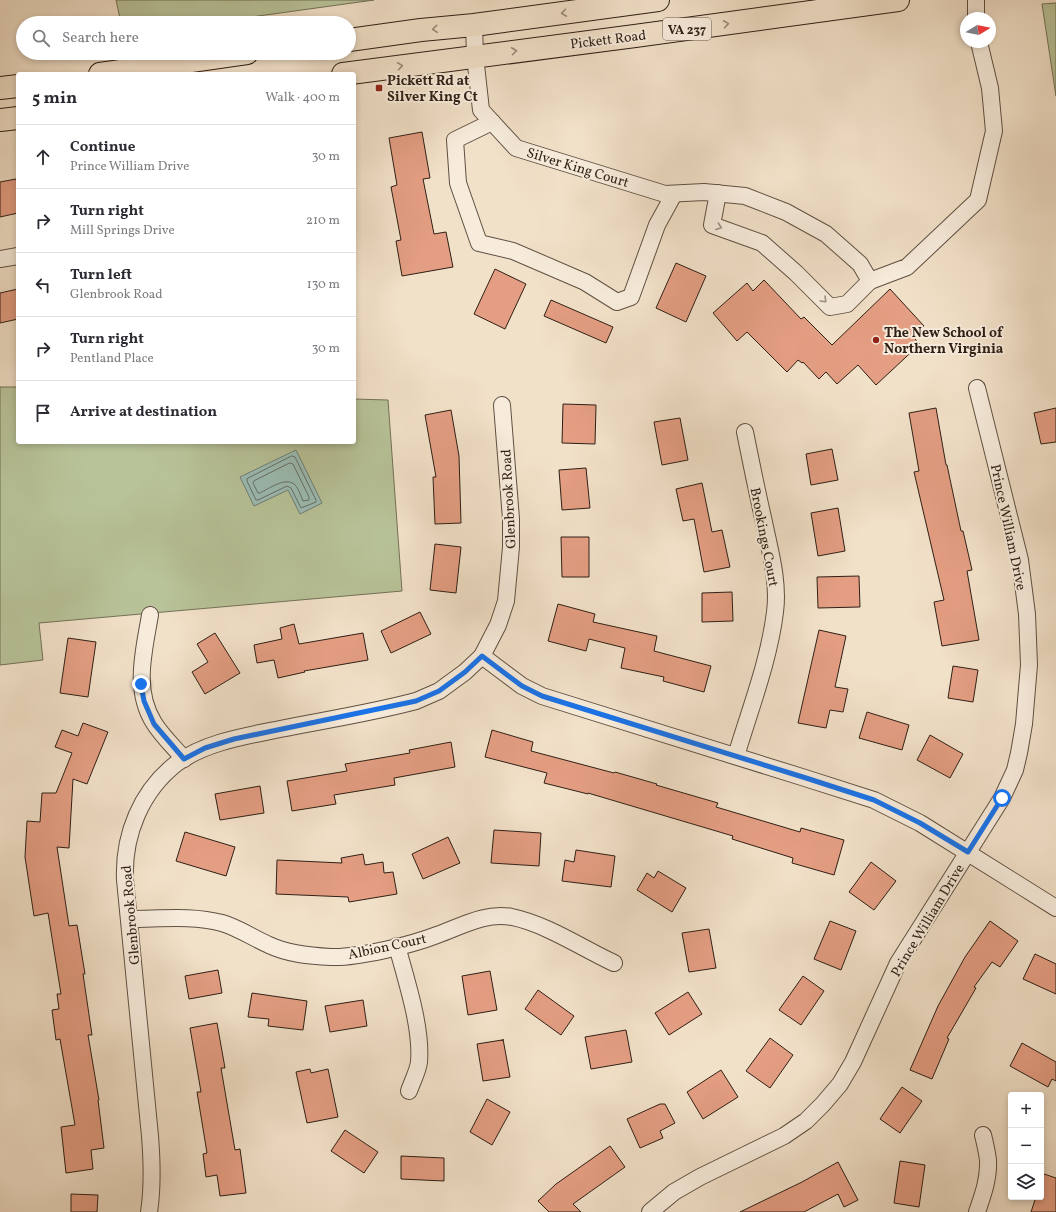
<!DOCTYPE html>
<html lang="en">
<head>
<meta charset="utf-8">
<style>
  :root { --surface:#fff; --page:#f2f2f3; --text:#2b2b33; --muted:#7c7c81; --line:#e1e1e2 }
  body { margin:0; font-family:Vollkorn,serif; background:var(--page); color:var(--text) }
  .controls { position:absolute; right:12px; bottom:12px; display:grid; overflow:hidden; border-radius:4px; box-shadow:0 2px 6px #0003 }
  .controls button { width:36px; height:36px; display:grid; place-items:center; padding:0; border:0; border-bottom:1px solid var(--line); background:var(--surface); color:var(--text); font:20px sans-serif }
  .compass { position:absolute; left:960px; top:12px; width:36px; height:36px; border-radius:50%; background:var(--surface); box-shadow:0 2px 6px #0003; rotate:80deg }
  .stop { position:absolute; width:12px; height:12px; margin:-9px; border:3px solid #1a73e8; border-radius:50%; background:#fff }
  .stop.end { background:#1a73e8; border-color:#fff; box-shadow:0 1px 4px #0008 }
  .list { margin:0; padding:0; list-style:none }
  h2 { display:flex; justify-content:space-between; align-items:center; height:52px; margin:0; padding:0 16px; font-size:17px }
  h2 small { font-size:13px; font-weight:400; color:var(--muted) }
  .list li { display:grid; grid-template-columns:26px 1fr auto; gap:12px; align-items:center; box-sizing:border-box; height:64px; padding:0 16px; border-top:1px solid var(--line) }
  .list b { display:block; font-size:15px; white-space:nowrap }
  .list p { margin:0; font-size:13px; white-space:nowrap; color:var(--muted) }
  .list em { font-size:13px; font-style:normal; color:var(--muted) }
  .icon { flex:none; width:22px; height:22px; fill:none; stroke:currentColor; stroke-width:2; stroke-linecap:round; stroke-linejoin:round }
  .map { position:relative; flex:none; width:1056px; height:1212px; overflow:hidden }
  .search { position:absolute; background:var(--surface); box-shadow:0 2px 6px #0003; left:16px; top:16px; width:340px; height:44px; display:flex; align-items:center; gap:10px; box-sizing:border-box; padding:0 14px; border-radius:22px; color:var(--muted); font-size:15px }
  .panel { position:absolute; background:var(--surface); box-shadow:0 2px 6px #0003; left:16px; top:72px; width:340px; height:372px; border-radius:4px }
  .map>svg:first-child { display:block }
</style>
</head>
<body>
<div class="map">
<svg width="1056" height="1212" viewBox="0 0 1056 1212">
  <rect width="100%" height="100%" fill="#f2e1c9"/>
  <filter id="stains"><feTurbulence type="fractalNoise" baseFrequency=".005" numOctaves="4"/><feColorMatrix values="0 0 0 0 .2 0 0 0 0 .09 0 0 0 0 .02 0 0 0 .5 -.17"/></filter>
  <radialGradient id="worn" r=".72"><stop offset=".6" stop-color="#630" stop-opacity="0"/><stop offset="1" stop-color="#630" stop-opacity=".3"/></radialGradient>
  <!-- green -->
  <g fill="#b8c399" stroke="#737157">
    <polygon points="116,0 374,0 208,23 121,23"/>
    <polygon points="1056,3 1056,96 1042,4"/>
    <polygon points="0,387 18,387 18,442 354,442 354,399 388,400 402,591 39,623 43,660 0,665"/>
  </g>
  <!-- water -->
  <polygon fill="#9bbeb6" stroke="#6f7e76" points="296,450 322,503 300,514 288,490 254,506 240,477"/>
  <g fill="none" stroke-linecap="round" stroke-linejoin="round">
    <!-- shore -->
    <g stroke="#646e66" stroke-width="1">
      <polygon points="292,456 295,457 316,500 316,502 301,508 291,488 287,486 258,500 256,500 247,481 247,479"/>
      <path d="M290 463 293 464 309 497V500L303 501C301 496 298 487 294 484 285 477 268 489 260 493H258L253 483 254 481Z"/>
    </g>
  </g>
  <!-- building -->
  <g fill="#e49e83" stroke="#2e1f15">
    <polygon points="422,132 430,178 423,179 434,234 446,232 453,267 402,276 396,241 401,240 391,187 397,185 389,138"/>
    <polygon points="16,179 18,187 18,213 0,217 0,182"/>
    <polygon points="676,263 706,276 686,322 656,308"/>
    <polygon points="495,269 526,284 505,329 474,314"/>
    <polygon points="764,280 801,319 804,317 832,345 890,289 924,326 913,337 920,344 876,385 858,365 837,384 826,372 819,379 803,362 802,363 798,360 787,372 747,332 737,341 713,313 747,283 753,291"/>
    <polygon points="18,289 18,319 0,323 0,293"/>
    <polygon points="551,300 613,327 606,343 544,316"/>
    <polygon points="563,404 596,405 595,444 562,443"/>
    <polygon points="936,408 946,465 947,465 961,531 963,531 972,570 967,571 979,640 942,646 934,602 944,600 914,472 919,471 909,413"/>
    <polygon points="1056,408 1056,442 1041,444 1034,413"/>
    <polygon points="451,410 459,456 461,523 435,524 433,477 436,477 425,415"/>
    <polygon points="680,418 688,460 662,465 654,422"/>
    <polygon points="832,449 838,480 811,485 806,454"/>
    <polygon points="586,468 590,508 562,510 559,470"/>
    <polygon points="702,483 712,532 722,530 730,567 704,572 694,519 683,521 676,489"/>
    <polygon points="838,508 845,551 818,556 811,513"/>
    <polygon points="561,537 589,537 589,577 562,577"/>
    <polygon points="435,544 461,547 456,593 430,590"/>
    <polygon points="859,576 860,607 818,608 817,577"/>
    <polygon points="732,592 733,621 702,622 702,593"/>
    <polygon points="558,604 595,614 593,622 657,636 654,651 711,666 704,692 663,681 664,677 621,668 625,648 589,639 586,651 548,641"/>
    <polygon points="420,612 431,634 391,653 381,631"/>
    <polygon points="294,624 299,644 363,633 368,660 304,671 305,672 278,678 274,660 257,663 254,645 282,639 280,628"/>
    <polygon points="819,630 846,636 835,687 848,689 843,712 830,710 826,728 798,723"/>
    <polygon points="215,633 240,673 205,694 192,672 208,662 197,644"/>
    <polygon points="68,638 96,642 88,697 60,693"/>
    <polygon points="953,666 978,670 973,702 948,698"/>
    <polygon points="867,712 909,725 902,750 859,738"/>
    <polygon points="83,723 108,732 87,784 73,779 69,848 57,847 69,926 77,925 85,974 83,974 92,1035 88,1035 99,1100 98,1100 104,1148 91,1150 93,1169 66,1173 61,1127 75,1125 60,1039 56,1040 52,1010 59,1009 57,994 61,994 48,913 34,916 25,857 27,821 40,822 42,793 56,793 72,753 55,747 62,730 78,736"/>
    <polygon points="492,730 533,742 531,751 614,773 615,772 657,784 656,785 718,803 716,807 800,832 801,828 844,840 834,875 792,863 793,858 732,839 733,836 588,793 588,794 544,783 547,773 485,757"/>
    <polygon points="930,735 963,754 950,778 917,760"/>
    <polygon points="451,742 455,767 394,778 395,785 334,795 336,804 292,811 287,781 347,771 345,764 410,753 409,750"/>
    <polygon points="260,786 264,813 220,820 215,794"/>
    <polygon points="494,830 541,833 539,866 491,863"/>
    <polygon points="185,832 235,847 226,876 176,861"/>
    <polygon points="448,837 460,863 423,879 412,854"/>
    <polygon points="576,850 615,856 611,887 562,881 565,860 574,862"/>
    <polygon points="363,854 365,865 383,862 384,873 393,872 397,894 349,902 348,897 276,894 277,860 342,863 341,858"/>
    <polygon points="871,862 896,881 874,910 849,892"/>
    <polygon points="658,871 686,888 672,912 637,890 647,873 654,878"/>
    <polygon points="830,921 856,931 841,970 814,959"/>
    <polygon points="990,921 1018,941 1000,967 992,962 974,987 976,988 947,1038 949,1039 932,1079 910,1070 938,1006 965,957"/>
    <polygon points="709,929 716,968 689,972 682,933"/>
    <polygon points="1035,954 1056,964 1056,994 1023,979"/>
    <polygon points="218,970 222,993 189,999 185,976"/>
    <polygon points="490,971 497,1010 468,1015 462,976"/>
    <polygon points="803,976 824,991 801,1025 779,1010"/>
    <polygon points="538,990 574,1016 561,1035 525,1009"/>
    <polygon points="688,992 702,1014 669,1035 655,1013"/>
    <polygon points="252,993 307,1001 303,1030 268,1026 269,1019 248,1017"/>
    <polygon points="363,1000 367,1026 330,1032 325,1006"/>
    <polygon points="217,1023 225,1068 221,1068 235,1150 240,1149 246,1193 220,1196 217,1175 206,1177 203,1154 207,1153 197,1092 201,1092 190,1028"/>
    <polygon points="626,1030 632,1062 591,1069 585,1037"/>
    <polygon points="770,1038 793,1055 770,1088 746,1071"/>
    <polygon points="503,1039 510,1077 483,1081 477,1044 502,1040 502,1041"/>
    <polygon points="1022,1043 1056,1062 1056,1081 1052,1079 1048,1087 1010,1066"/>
    <polygon points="310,1069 311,1073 328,1069 338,1117 307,1123 296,1072"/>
    <polygon points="721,1070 738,1097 703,1119 687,1092"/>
    <polygon points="902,1087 922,1101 900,1133 880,1119"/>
    <polygon points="487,1099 510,1112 492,1145 470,1132"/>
    <polygon points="660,1104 665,1104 675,1123 660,1131 663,1138 640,1148 627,1119"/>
    <polygon points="345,1130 378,1152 364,1173 331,1151"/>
    <polygon points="610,1146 625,1167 573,1204 581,1212 549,1212 538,1201 556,1184"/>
    <polygon points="401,1156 444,1158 444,1181 401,1179"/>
    <polygon points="900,1161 925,1165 919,1207 894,1203"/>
    <polygon points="838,1162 858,1200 844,1207 838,1194 804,1212 740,1212 802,1182"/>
    <polygon points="1041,1173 1056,1178 1056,1212 1031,1212 1036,1197 1041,1197"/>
    <polygon points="71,1194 98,1195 97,1212 71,1212"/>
  </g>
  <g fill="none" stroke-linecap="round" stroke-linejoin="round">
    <defs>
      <g id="street">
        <polyline points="976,18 976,0"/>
        <polyline points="474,25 475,56 481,110 516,148 665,194 704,192 745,196 786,212 826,234 860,264 870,281 907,267 978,200 994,131 990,88 979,42"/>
        <polyline points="492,122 455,140 458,183 479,243 513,251 585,282 617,302 631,297 657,225 674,194"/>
        <polyline points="718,193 712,225 762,243 796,273 830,307 847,304 871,280"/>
        <polyline points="0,259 18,256"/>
        <path d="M150 615C144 651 133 690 154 723 162 736 174 747 184 759"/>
        <polyline points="482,656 522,686 542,696 805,778 874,800 920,823 1056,908"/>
        <path d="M736 756C750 709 769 661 775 612 779 582 770 551 764 522 757 492 751 462 745 432"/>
        <path d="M129 919C160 919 192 915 222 923 239 928 253 938 269 945 288 954 310 956 331 957 358 958 411 945 437 935 462 926 485 912 512 917 546 924 582 948 614 963"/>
        <path d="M397 946C406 980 422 1027 419 1062 418 1071 412 1082 409 1091"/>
        <path d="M149 1212C153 1186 152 1161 150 1136L125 880C123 835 141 791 177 763 206 742 246 736 280 729 325 720 371 713 416 701L439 691 465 672 482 656 498 625 506 601 511 547V519L502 405"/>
        <polyline points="650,1212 674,1192 700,1177 784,1136 806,1121 823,1104 840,1084 853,1062 898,963 1002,798 1015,770 1019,753 1024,724 1029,665 1027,614 1020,560 977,388"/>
        <path d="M977 1212C983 1195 989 1178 988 1160 987 1152 985 1143 983 1135"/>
      </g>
      <g id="primary">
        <polyline points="349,40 421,30 474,25 658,0"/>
        <polyline points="100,74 247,53"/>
        <polyline points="343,74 635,36 898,0"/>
        <polyline points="0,88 18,86"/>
        <polyline points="0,120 18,118"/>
      </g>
    </defs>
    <!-- street casing -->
    <use href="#street" stroke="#5f5042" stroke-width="18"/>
    <!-- primary casing -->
    <use href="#primary" stroke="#2e1f15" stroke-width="24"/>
    <!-- street -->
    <use href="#street" stroke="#f7ecdc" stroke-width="16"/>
    <!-- primary -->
    <use href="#primary" stroke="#f2e1c9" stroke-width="22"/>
  </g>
  <!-- one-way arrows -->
  <defs><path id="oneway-chevron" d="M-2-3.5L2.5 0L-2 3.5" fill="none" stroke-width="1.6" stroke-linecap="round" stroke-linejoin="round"/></defs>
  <g stroke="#9a8a78">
    <use href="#oneway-chevron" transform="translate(564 13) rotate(172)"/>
    <use href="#oneway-chevron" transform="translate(726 24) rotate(-8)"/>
    <use href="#oneway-chevron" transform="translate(435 29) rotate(175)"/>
    <use href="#oneway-chevron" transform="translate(514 51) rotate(-7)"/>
    <use href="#oneway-chevron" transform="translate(400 66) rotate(-8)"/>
  </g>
  <g stroke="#9d9082">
    <use href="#oneway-chevron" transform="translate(719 227) rotate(20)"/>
    <use href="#oneway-chevron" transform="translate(824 300) rotate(45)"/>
  </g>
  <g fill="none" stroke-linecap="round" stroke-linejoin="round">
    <!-- route -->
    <polyline stroke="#1a73e8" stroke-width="5" points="141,684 144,701 154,724 184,759 205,748 234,739 416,701 439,691 465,672 482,656 522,686 542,696 806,778 874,800 920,823 968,852 1002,798"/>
  </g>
  <!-- markers -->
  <g fill="#8f2418" stroke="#f7ecdc" stroke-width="1.5">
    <rect x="375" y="84" width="8" height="8" rx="2"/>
    <circle cx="876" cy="340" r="4"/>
  </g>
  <g text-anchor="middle" stroke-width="4" stroke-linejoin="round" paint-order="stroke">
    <!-- shield labels -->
    <rect fill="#f7ecdc" stroke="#6a5c51" stroke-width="1" x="663" y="18" width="48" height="22" rx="3"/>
    <g font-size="13" font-weight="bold" fill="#2e1f15">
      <text x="687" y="34">VA 237</text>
    </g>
    <!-- street labels -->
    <g font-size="14" fill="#2e1f15" stroke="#f7ecdc">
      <text transform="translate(608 39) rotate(-7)" y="5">Pickett Road</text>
      <text transform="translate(578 167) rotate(17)" y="5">Silver King Court</text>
      <text transform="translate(508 499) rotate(-93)" y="5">Glenbrook Road</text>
      <text transform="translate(1009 527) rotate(78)" y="5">Prince William Drive</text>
      <text transform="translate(765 537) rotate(79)" y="5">Brookings Court</text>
      <text transform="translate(130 915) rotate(-95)" y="5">Glenbrook Road</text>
      <text transform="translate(927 920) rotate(-59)" y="5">Prince William Drive</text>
      <text transform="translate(387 946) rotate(-12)" y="5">Albion Court</text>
    </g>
    <!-- poi labels -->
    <g font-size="14" font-weight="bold" fill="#2e1f15" stroke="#f7ecdc" text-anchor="start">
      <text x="387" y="85">Pickett Rd at<tspan x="387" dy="16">Silver King Ct</tspan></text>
      <text x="884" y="337">The New School of<tspan x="884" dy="16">Northern Virginia</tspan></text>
    </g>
  </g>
  <rect width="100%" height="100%" filter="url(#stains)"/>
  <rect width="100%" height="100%" fill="url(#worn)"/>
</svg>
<div class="controls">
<button>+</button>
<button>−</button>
<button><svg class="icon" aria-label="layers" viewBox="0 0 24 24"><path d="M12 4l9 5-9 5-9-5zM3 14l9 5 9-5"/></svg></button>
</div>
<svg class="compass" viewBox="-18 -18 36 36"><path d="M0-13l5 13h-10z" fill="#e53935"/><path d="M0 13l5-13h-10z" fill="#7c7c81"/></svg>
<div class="stop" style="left:1002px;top:798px"></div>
<div class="stop end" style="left:141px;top:684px"></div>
<div class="search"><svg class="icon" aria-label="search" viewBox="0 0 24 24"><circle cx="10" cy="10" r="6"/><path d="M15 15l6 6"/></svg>Search here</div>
<section class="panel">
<h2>5 min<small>Walk · 400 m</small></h2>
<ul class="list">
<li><svg class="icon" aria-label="ahead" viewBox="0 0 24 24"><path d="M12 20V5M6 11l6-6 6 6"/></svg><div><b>Continue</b><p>Prince William Drive</p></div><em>30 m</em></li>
<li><svg class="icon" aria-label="right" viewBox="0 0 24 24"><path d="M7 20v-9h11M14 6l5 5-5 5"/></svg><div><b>Turn right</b><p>Mill Springs Drive</p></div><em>210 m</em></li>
<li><svg class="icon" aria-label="left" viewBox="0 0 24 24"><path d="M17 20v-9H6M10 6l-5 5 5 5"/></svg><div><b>Turn left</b><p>Glenbrook Road</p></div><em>130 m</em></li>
<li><svg class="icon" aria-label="right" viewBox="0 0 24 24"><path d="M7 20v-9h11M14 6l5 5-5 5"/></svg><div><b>Turn right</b><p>Pentland Place</p></div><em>30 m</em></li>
<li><svg class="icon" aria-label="arrive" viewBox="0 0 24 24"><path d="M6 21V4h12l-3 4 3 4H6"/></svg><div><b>Arrive at destination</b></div></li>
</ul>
</section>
</div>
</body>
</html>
